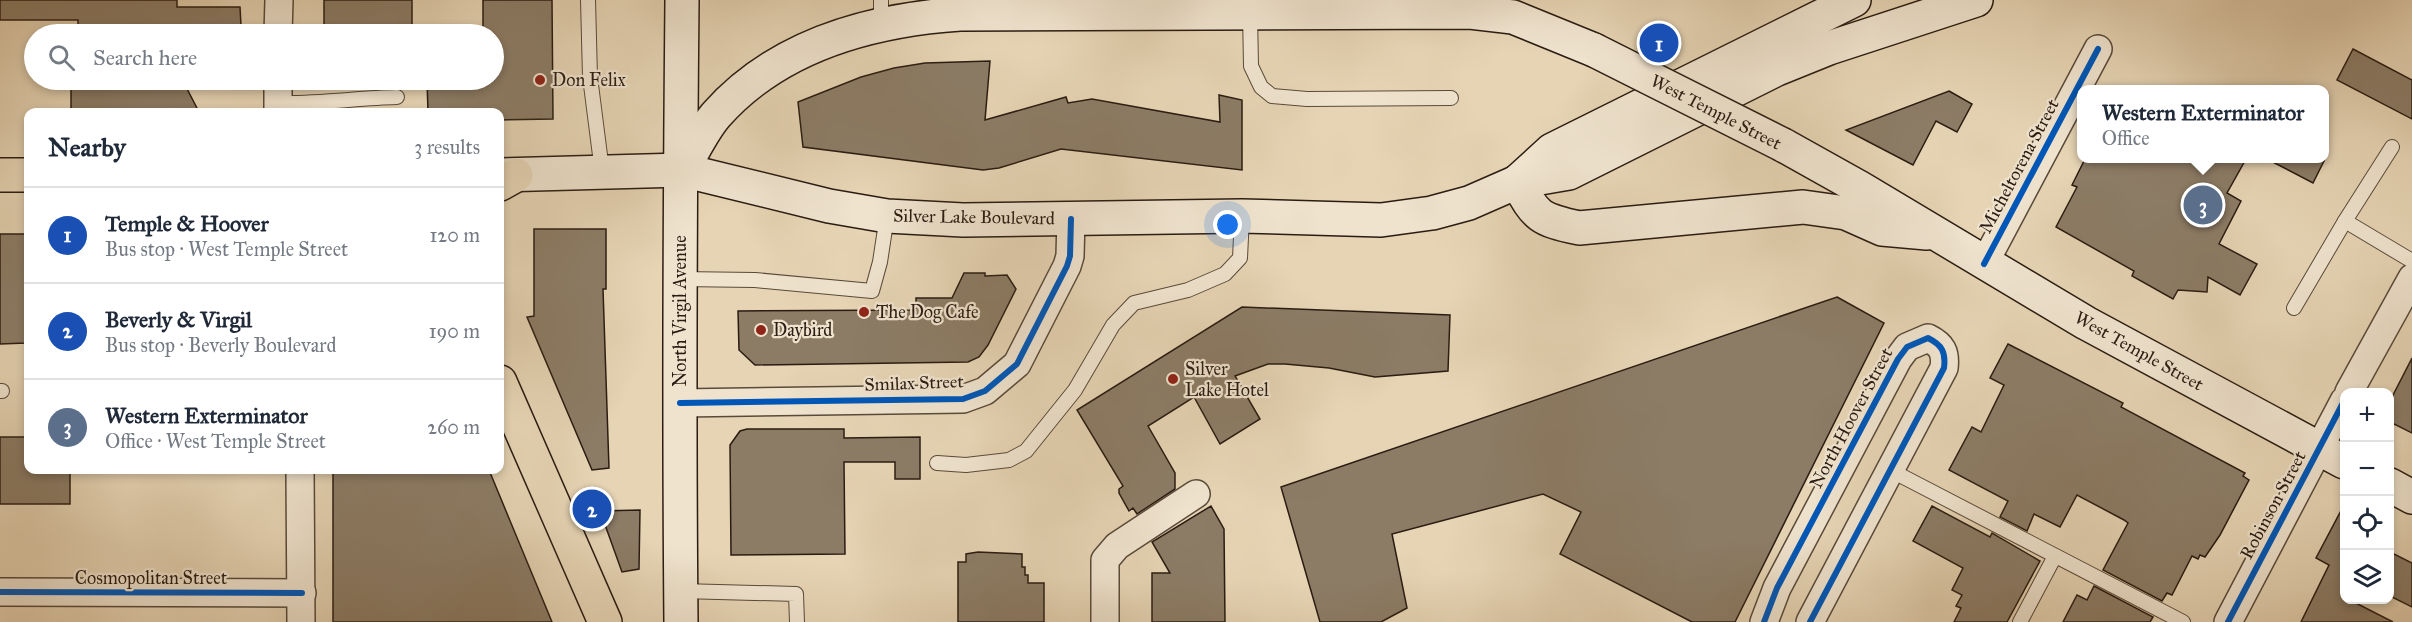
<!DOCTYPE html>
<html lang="en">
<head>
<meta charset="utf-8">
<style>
  :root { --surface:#fff; --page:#f6f6f7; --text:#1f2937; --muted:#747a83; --line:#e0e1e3; --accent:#2563eb }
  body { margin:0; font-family:"IM FELL Great Primer",serif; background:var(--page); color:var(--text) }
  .controls { position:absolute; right:18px; bottom:18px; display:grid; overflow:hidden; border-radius:12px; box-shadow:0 3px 9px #0003 }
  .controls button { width:54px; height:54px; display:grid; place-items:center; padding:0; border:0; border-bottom:2px solid var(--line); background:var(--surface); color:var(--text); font:30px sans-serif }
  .you { position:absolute; left:1228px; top:225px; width:21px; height:21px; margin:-15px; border:4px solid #fff; border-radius:50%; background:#1a73e8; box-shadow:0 0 0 9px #1a73e833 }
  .badge { display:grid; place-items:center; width:39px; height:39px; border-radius:50%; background:var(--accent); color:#fff; font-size:20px; font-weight:700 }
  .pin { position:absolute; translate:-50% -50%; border:3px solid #fff; box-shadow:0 2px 6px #0006 }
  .popup { position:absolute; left:2077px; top:85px; width:252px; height:78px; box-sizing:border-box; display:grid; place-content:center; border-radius:12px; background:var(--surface); filter:drop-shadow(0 2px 4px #0005); font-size:20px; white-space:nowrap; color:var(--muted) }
  .popup b { font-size:22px; color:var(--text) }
  .popup::after { content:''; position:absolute; left:50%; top:100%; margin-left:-12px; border:12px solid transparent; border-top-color:var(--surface) }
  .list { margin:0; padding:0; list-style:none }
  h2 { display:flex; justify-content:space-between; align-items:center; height:78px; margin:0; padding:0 24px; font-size:26px }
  h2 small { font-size:20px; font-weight:400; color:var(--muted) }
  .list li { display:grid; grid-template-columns:39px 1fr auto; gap:18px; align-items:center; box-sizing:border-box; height:96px; padding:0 24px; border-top:2px solid var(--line) }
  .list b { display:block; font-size:22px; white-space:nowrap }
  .list p { margin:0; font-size:20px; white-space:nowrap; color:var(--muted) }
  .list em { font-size:20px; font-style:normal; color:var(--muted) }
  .icon { flex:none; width:33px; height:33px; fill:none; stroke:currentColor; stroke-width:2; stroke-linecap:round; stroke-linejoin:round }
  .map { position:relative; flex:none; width:2412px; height:622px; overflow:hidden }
  .search { position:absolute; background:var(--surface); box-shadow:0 3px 9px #0003; left:24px; top:24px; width:480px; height:66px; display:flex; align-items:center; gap:15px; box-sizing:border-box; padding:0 21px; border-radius:33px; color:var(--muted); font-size:22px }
  .panel { position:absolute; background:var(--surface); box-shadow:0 3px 9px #0003; left:24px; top:108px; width:480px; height:366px; border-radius:12px }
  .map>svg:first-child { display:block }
</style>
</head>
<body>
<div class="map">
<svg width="2412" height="622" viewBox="0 0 2412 622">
  <rect width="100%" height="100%" fill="#e6d4b4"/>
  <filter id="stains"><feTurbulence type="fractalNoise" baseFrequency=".00333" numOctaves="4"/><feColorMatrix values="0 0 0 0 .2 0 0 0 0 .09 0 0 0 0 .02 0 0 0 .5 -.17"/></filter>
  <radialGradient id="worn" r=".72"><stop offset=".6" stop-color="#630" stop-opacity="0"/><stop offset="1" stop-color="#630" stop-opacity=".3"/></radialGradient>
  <!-- building -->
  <g fill="#8c7c66" stroke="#2a1c12" stroke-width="1.5">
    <polygon points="0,0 177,0 177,7 240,7 241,26 219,26 219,34 78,34 78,20 0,20"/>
    <rect x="324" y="0" width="88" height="34"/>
    <polygon points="483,0 552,0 553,119 500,120 500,112 428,112 427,80 494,80 494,34 483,34"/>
    <polygon points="2353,49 2412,80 2412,119 2337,80"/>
    <polygon points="990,61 985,120 1066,97 1068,103 1092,99 1220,122 1219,95 1242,100 1242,170 1061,149 999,168 983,170 803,147 798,102 861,77 894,68 925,63"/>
    <polygon points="184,83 199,112 71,112 71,84"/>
    <polygon points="1949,91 1972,104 1957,132 1936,121 1913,165 1846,130"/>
    <polygon points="2085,159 2246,159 2227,193 2241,201 2219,244 2257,264 2240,295 2208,277 2207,292 2178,290 2173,299 2132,276 2134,271 2056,227 2077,187 2072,185"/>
    <polygon points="2267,159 2325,159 2313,183"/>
    <polygon points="534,229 606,229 606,289 603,289 609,468 592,470 527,317 534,316"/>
    <polygon points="0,234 28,234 28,336 26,336 26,343 0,344"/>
    <polygon points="964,273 985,273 985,276 1007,275 1016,289 988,345 979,357 968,362 755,365 739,350 738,311 916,310 916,298 952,298"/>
    <polygon points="1837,297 1884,323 1735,622 1692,622 1560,554 1581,512 1543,494 1392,534 1407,608 1381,622 1320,622 1281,487"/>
    <polygon points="1242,307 1450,315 1448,371 1375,377 1329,368 1285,364 1268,364 1235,376 1260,419 1220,444 1194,397 1148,426 1175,473 1175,489 1137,514 1133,508 1129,511 1119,493 1119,489 1123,486 1077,410"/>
    <polygon points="2008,344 2123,403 2121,407 2245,473 2243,476 2249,480 2220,535 2205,557 2200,555 2198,559 2192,556 2172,595 2167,593 2162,601 2103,570 2128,523 2124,520 2077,495 2060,527 2034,514 2027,531 2000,517 2008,501 1949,470 1972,427 1981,432 2004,385 1990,378"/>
    <polygon points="2412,358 2412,433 2392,423 2390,414 2390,401"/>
    <polygon points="747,429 844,429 844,438 920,437 920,479 895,479 895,462 844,462 845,554 731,555 730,445 740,431"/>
    <polygon points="0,437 28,437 28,470 70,470 70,504 0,504"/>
    <polygon points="333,470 489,470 552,622 333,622"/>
    <polygon points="2344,505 2344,600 2350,600 2393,622 2301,622 2329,565 2316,558"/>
    <polygon points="1211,506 1224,529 1225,622 1152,622 1152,573 1170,573 1152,542"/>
    <polygon points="1932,506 1990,537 1992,533 2040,561 2007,622 1954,622 1961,608 1956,606 1962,595 1952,590 1963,568 1913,541"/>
    <polygon points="640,510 639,569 622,572 600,511"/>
    <polygon points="978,552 1022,554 1022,567 1025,567 1025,575 1028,575 1028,583 1044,583 1044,622 958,622 958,562 966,562 966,554"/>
    <polygon points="2390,552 2412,563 2412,607 2390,596"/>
    <polygon points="2094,586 2153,617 2150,622 2063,622 2077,595 2087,600"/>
  </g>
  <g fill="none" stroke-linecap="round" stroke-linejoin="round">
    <defs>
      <g id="lane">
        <polyline points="588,0 590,77 602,171"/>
        <polyline points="881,0 881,23"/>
        <polyline points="1250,13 1251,66 1261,87 1272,96 1307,99 1451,98"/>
        <path d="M278 103C318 104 358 98 397 97"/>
        <polyline points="2392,147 2345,221 2412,261"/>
        <polyline points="679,279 755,280 872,291 880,262 887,216"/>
        <polyline points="2294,308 2345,221"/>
        <polyline points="0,391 2,391"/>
        <polyline points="937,463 966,465 1009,460 1026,451 1075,390 1113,325 1134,303 1188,290 1225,274 1240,258 1242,216"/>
        <polyline points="1892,471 2183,622"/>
        <polyline points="681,591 796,594 797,622"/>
        <polyline points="2020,622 2055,556"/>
      </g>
      <g id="street">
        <polyline points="278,34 279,0"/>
        <polyline points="278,112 278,80"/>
        <polyline points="1984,264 2098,49"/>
        <polyline points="2349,392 2412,278"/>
        <polyline points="680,403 963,399 985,391 1017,364 1067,266 1070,256 1071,219"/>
        <polyline points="300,470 301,622"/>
        <polyline points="0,592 302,593"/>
        <polyline points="1105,622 1105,560 1117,546 1196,494"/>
        <path d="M1764 622 1777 588 1898 359 1907 347 1928 338C1942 345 1946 352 1944 368L1810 622"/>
        <polyline points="2228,622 2344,401"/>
      </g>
      <g id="secondary">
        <polyline points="1783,145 1860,188 2086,323 2344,462"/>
        <path d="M682 170C693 152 703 130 716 115 778 45 871 20 960 14L1470 12 1513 17 1594 50"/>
        <polyline points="500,175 682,170 829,206 887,216 963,220 1242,216 1381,220 1432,213 1469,203 1517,182 1569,173 1777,69 1829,48 1976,0"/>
        <path d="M1517 182C1537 217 1538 219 1579 228L1803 207 1846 213 1882 229 1927 233"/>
        <polyline points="1517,182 1552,150 1854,0"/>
        <polyline points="2390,485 2412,497"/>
        <path d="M681 622C679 415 680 207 682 0"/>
      </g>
      <g id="primary">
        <polyline points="0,175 28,175"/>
        <polyline points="500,184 516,175"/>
        <polyline points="500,382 605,622"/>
      </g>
    </defs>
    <!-- lane casing -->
    <use href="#lane" stroke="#594a3a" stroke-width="16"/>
    <!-- street casing -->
    <use href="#street" stroke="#594a3a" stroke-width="30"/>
    <!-- secondary casing -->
    <use href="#secondary" stroke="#2a1c12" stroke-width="36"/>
    <!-- primary casing -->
    <use href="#primary" stroke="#2a1c12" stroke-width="36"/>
    <!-- lane -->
    <use href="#lane" stroke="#efe3ce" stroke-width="14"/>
    <!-- street -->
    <use href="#street" stroke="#efe3ce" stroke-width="27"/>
    <!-- secondary -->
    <use href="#secondary" stroke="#efe3ce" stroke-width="33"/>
    <!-- primary -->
    <use href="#primary" stroke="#e6d4b4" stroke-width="33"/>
    <defs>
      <polyline id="secondary-bridge" points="1594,50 1783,145"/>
    </defs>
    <!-- secondary-bridge casing -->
    <use href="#secondary-bridge" stroke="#2a1c12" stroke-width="36" stroke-linecap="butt"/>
    <!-- secondary-bridge -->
    <use href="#secondary-bridge" stroke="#efe3ce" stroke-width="33"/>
    <defs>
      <g id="cycleway">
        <polyline points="1984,264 2098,49"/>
        <polyline points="680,403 963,399 985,391 1017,364 1067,266 1070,256 1071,219"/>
        <polyline points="0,592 302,593"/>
        <path d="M1764 622 1777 588 1898 359 1907 347 1928 338C1942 345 1946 352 1944 368L1810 622"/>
        <polyline points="2228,622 2344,401"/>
      </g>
    </defs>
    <!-- cycleway casing -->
    <use href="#cycleway" stroke="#efe3ce" stroke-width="10"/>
    <!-- cycleway -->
    <use href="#cycleway" stroke="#0057b8" stroke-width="6"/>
  </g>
  <!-- markers -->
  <g fill="#8f2418" stroke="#efe3ce" stroke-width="2">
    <circle cx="540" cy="80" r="6"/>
    <circle cx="864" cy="312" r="6"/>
    <circle cx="761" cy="330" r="6"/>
    <circle cx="1173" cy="379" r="6"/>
  </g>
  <g text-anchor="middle" stroke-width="4.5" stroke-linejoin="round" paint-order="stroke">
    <!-- poi labels -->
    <g font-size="18" fill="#2a1c12" stroke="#efe3ce" text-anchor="start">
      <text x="552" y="86">Don Felix</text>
      <text x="876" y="318">The Dog Cafe</text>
      <text x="773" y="336">Daybird</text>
      <text x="1185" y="375">Silver<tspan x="1185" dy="21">Lake Hotel</tspan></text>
    </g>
    <!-- street labels -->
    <g font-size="18" fill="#2a1c12" stroke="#efe3ce">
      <text transform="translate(1716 112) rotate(27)" y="6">West Temple Street</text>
      <text transform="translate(2019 166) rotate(-62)" y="6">Micheltorena Street</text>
      <text transform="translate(974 217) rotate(1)" y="6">Silver Lake Boulevard</text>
      <text transform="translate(680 311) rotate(-90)" y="6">North Virgil Avenue</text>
      <text transform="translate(2139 351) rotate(29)" y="6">West Temple Street</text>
      <text transform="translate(914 383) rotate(-2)" y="6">Smilax Street</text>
      <text transform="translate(1851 418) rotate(-62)" y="6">North Hoover Street</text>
      <text transform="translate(2273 505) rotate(-62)" y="6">Robinson Street</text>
      <text x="151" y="584">Cosmopolitan Street</text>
    </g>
  </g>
  <rect width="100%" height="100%" filter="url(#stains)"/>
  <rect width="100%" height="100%" fill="url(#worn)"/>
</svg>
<div class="controls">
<button>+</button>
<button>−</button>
<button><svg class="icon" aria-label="locate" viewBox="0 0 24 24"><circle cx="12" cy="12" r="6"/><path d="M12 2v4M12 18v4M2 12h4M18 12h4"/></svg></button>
<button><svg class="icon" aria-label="layers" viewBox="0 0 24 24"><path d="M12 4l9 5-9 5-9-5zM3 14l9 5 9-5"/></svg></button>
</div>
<div class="you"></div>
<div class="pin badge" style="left:1659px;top:43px;background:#1a4fb4">1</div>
<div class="pin badge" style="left:592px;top:509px;background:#1a4fb4">2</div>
<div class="pin badge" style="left:2203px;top:205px;background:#5c6f8a">3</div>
<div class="popup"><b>Western Exterminator</b>Office</div>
<div class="search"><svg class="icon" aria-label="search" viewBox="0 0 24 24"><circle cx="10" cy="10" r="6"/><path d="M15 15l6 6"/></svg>Search here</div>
<section class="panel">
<h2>Nearby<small>3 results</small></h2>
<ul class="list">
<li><span class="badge" style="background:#1a4fb4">1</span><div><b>Temple &amp; Hoover</b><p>Bus stop · West Temple Street</p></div><em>120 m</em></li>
<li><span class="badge" style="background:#1a4fb4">2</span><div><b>Beverly &amp; Virgil</b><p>Bus stop · Beverly Boulevard</p></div><em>190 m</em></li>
<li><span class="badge" style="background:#5c6f8a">3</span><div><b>Western Exterminator</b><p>Office · West Temple Street</p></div><em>260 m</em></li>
</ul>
</section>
</div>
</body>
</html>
